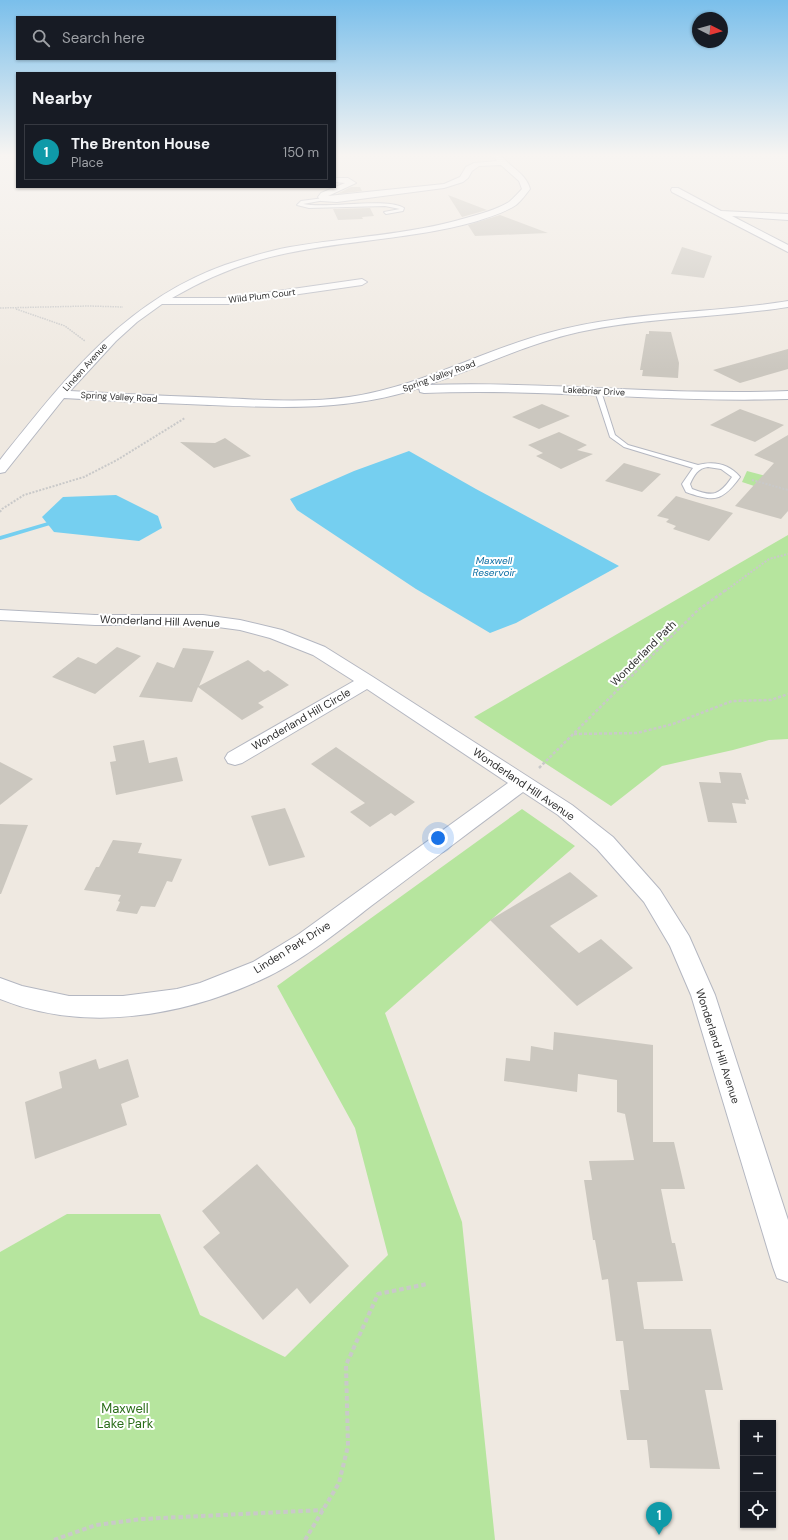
<!DOCTYPE html>
<html lang="en">
<head>
<meta charset="utf-8">
<style>
  :root { --surface:#171b24; --page:#242831; --text:#f1f3f6; --muted:#9ea1a6; --line:#363941; --accent:#4264fb }
  body { margin:0; font-family:"DM Sans",sans-serif; background:var(--page); color:var(--text) }
  .controls { position:absolute; right:12px; bottom:12px; display:grid; overflow:hidden; border-radius:0px; box-shadow:0 1px 3px #0004 }
  .controls button { width:36px; height:36px; display:grid; place-items:center; padding:0; border:0; border-bottom:1px solid var(--line); background:var(--surface); color:var(--text); font:20px sans-serif }
  .compass { position:absolute; left:692px; top:12px; width:36px; height:36px; border-radius:50%; background:var(--surface); box-shadow:0 1px 3px #0004; rotate:96deg }
  .you { position:absolute; left:438px; top:838px; width:14px; height:14px; margin:-10px; border:3px solid #fff; border-radius:50%; background:#1a73e8; box-shadow:0 0 0 6px #1a73e833 }
  .badge { display:grid; place-items:center; width:26px; height:26px; border-radius:50%; background:var(--accent); color:#fff; font-size:13px; font-weight:700 }
  .pin { position:absolute; translate:-50% -33px; filter:drop-shadow(0 1px 2px #0008) }
  .pin::after { content:''; position:absolute; top:21px; width:14px; height:12px; background:inherit; clip-path:polygon(0 0,100% 0,50% 100%) }
  .list { margin:0; padding:0; list-style:none }
  h2 { display:flex; justify-content:space-between; align-items:center; height:52px; margin:0; padding:0 16px; font-size:17px }
  h2 small { font-size:13px; font-weight:400; color:var(--muted) }
  .list li { display:grid; grid-template-columns:26px 1fr auto; gap:12px; align-items:center; box-sizing:border-box; height:56px; margin:0 8px 8px; padding:0 8px; border:1px solid var(--line); border-radius:0px }
  .list b { display:block; font-size:15px; white-space:nowrap }
  .list p { margin:0; font-size:13px; white-space:nowrap; color:var(--muted) }
  .list em { font-size:13px; font-style:normal; color:var(--muted) }
  .icon { flex:none; width:22px; height:22px; fill:none; stroke:currentColor; stroke-width:2; stroke-linecap:round; stroke-linejoin:round }
  .map { position:relative; flex:none; width:788px; height:1540px; overflow:hidden }
  .search { position:absolute; background:var(--surface); box-shadow:0 1px 3px #0004; left:16px; top:16px; width:320px; height:44px; display:flex; align-items:center; gap:10px; box-sizing:border-box; padding:0 14px; border-radius:0px; color:var(--muted); font-size:15px }
  .panel { position:absolute; background:var(--surface); box-shadow:0 1px 3px #0004; left:16px; top:72px; width:320px; height:116px; border-radius:0px }
  .map>svg:first-child { display:block }
</style>
</head>
<body>
<div class="map">
<svg width="788" height="1540" viewBox="0 0 788 1540">
  <rect width="100%" height="100%" fill="#efe9e1"/>
  <!-- green -->
  <g fill="#b6e59e">
    <polygon points="747,471 788,482 788,497 742,482"/>
    <polygon points="788,535 788,739 769,740 733,750 662,766 611,806 474,717"/>
    <polygon points="522,809 575,846 385,1013 462,1222 495,1540 0,1540 0,1252 67,1214 160,1214 200,1315 285,1357 388,1255 355,1128 277,986"/>
  </g>
  <!-- water -->
  <g fill="#75cff0">
    <polygon points="409,451 476,489 619,566 516,623 490,633 416,589 297,510 290,499 354,471"/>
    <polygon points="116,495 158,516 162,528 139,541 54,532 42,517 63,497"/>
  </g>
  <g fill="none" stroke-linecap="round" stroke-linejoin="round">
    <!-- stream -->
    <polygon fill="#75cff0" fill-rule="evenodd" points="48,522 50,523 50,525 0,540 0,536"/>
  </g>
  <!-- building -->
  <g fill="#cbc7bf">
    <polygon points="351,187 360,187 362,191 337,194"/>
    <polygon points="448,195 487,210 462,217"/>
    <polygon points="370,208 374,216 362,217 363,219 338,220 333,209"/>
    <polygon points="500,215 548,233 475,236 468,225"/>
    <polygon points="682,247 712,256 704,278 671,274"/>
    <polygon points="649,331 671,332 679,363 678,378 642,376 643,370 640,370 646,334 649,334"/>
    <polygon points="788,349 788,369 740,383 713,370"/>
    <polygon points="542,404 570,416 539,429 512,417"/>
    <polygon points="740,409 784,425 755,442 710,425"/>
    <polygon points="559,432 587,445 577,450 593,454 561,469 536,456 543,453 528,445"/>
    <polygon points="788,435 788,511 781,519 735,506 774,463 754,455"/>
    <polygon points="225,438 251,456 214,468 180,442 215,443"/>
    <polygon points="624,463 661,474 642,492 605,481"/>
    <polygon points="676,496 733,513 709,541 673,529 676,526 666,522 669,519 657,516"/>
    <polygon points="117,647 141,656 95,694 52,677 78,657 96,664"/>
    <polygon points="183,648 214,651 199,686 248,660 264,672 268,670 289,685 258,703 264,707 242,720 198,687 192,702 139,697 157,662 174,668"/>
    <polygon points="144,740 149,763 177,757 183,781 116,795 110,762 116,761 113,746"/>
    <polygon points="336,747 415,802 395,816 391,813 370,827 350,812 365,803 311,764"/>
    <polygon points="0,762 33,779 0,805"/>
    <polygon points="719,772 741,773 749,800 745,799 746,804 732,803 737,823 708,822 699,782 721,783"/>
    <polygon points="285,808 305,857 269,866 251,816"/>
    <polygon points="0,824 28,825 1,894 0,894"/>
    <polygon points="113,840 142,843 138,853 182,859 172,882 167,881 155,907 141,906 137,914 116,911 120,902 118,901 121,895 84,890 96,867 99,867"/>
    <polygon points="570,872 598,896 550,926 579,953 601,939 633,968 577,1006 490,920"/>
    <polygon points="554,1032 653,1045 653,1142 674,1142 685,1189 661,1189 672,1243 675,1243 683,1281 637,1282 644,1329 711,1329 723,1390 705,1390 720,1469 650,1468 647,1440 627,1440 620,1390 629,1390 623,1341 616,1341 608,1279 602,1280 595,1240 593,1240 584,1180 592,1180 589,1161 634,1160 625,1114 617,1112 617,1080 578,1074 577,1092 504,1081 506,1058 530,1061 531,1046 553,1050"/>
    <polygon points="96,1059 99,1069 128,1059 139,1097 121,1104 127,1125 35,1159 25,1102 62,1088 59,1072"/>
    <polygon points="257,1164 349,1266 310,1304 297,1288 263,1320 203,1247 220,1233 202,1211"/>
  </g>
  <g fill="none" stroke-linecap="round" stroke-linejoin="round">
    <defs>
      <g id="service">
        <path d="M324 198 325 200 303 204C327 209 387 197 404 208L403 211 386 214 384 212 400 209 385 206 309 208 297 205 301 201Z"/>
        <path d="M596 390 601 391 615 435 628 445 698 465C714 461 729 464 740 477 722 502 714 502 686 492L682 484 693 468 624 447 610 437 595 391ZM708 467 721 469 732 477C719 496 713 497 692 489L690 484C694 475 698 468 708 467Z"/>
      </g>
      <g id="minor">
        <path d="M492 154H500C509 167 526 173 530 189 526 194 521 201 516 205 504 213 487 218 474 222 413 239 349 240 288 253 247 261 208 277 172 298H230L362 279 367 282 362 285 230 304H162L137 322 116 341 70 391C120 394 171 396 221 398 263 400 307 403 349 397 419 387 481 351 548 333 626 311 709 314 788 301V307C719 318 647 317 579 332 526 344 478 368 427 385 548 381 668 396 788 391V399C666 403 546 388 424 393L420 392 419 388C349 411 283 408 210 405 162 403 113 401 64 398L5 472 0 473V460C64 380 124 301 225 265 246 258 268 251 290 247 348 237 408 235 466 218 480 214 496 210 509 202 514 198 518 193 522 189L519 181 501 165 479 166 472 171 468 178 463 182 444 188 337 202 321 201 318 197 321 193 345 183 335 182V178H348L356 183 328 196 444 184 460 177 466 167 474 163 497 161Z"/>
        <polygon points="672,188 678,188 721,211 788,214 788,220 732,216 788,245 788,252 672,192 671,190"/>
        <path d="M0 610 95 615H203L240 620 282 630 325 647 373 677 572 805 613 837 660 890 689 936 715 995 788 1220V1282L777 1278 773 1267 691 995 670 946 644 902 597 849 558 815 523 792C472 830 422 868 371 906 340 930 304 959 269 976 187 1016 86 1034 0 999V978L22 986 69 996H123L177 989 200 983 253 962 299 934 508 783 367 689 242 763 235 765 228 763 225 758 228 753 354 681 313 655 270 638 240 630 203 625H95L0 620Z"/>
      </g>
    </defs>
    <!-- service casing -->
    <use href="#service" stroke="#b4b7c1" stroke-width="2"/>
    <!-- minor casing -->
    <use href="#minor" stroke="#b4b7c1" stroke-width="2"/>
    <!-- path-far3 -->
    <g stroke="#c9c9c9" stroke-width="1.5" stroke-dasharray="1.5 1" stroke-linecap="butt">
      <polyline points="0,308 89,306 123,307"/>
      <polyline points="16,309 65,326 85,341"/>
    </g>
    <!-- path-far2 -->
    <g stroke="#c9c9c9" stroke-width="2" stroke-dasharray="2 1.5" stroke-linecap="butt">
      <polyline points="752,480 788,490"/>
      <polyline points="0,512 2,509 24,495 84,477 117,460 185,418"/>
      <polyline points="725,591 769,559 788,554"/>
    </g>
    <!-- path-far1 -->
    <g stroke="#c9c9c9" stroke-width="2.5" stroke-dasharray="3 2" stroke-linecap="butt">
      <polyline points="574,734 637,733 673,724 732,701 771,700 788,694"/>
      <polyline points="539,768 698,610 726,590"/>
    </g>
    <!-- path -->
    <g stroke="#c9c9c9" stroke-width="4" stroke-dasharray="4.5 3" stroke-linecap="butt">
      <polyline points="54,1540 96,1525 142,1519 323,1510"/>
      <polyline points="305,1540 339,1483 348,1446 346,1365 378,1294 427,1284"/>
    </g>
    <!-- service -->
    <use href="#service" fill="#fff" fill-rule="evenodd"/>
    <!-- minor -->
    <use href="#minor" fill="#fff" fill-rule="evenodd"/>
  </g>
  <!-- sky -->
  <linearGradient id="sky" x2="0" y2="1"><stop stop-color="#7abfeb"/><stop offset="0.42" stop-color="#f8f5f2"/><stop offset="1" stop-color="#f8f5f2" stop-opacity="0"/></linearGradient>
  <rect width="788" height="370" fill="url(#sky)"/>
  <g text-anchor="middle" stroke-width="4" stroke-linejoin="round" paint-order="stroke">
    <!-- far-street labels -->
    <g font-size="9" fill="#2e2e2e" stroke="#fff">
      <text transform="translate(262 296) rotate(-7)" y="3">Wild Plum Court</text>
      <text transform="translate(85 367) rotate(-48)" y="3">Linden Avenue</text>
      <text transform="translate(439 376) rotate(-20)" y="3">Spring Valley Road</text>
      <text transform="translate(594 391) rotate(3)" y="3">Lakebriar Drive</text>
      <text transform="translate(119 397) rotate(3)" y="3">Spring Valley Road</text>
    </g>
    <!-- far-water labels -->
    <g font-size="10" font-style="italic" fill="#0d6fa3" stroke="#fff">
      <text x="494" y="564">Maxwell<tspan x="494" dy="12">Reservoir</tspan></text>
    </g>
    <!-- street labels -->
    <g font-size="11" fill="#2e2e2e" stroke="#fff">
      <text transform="translate(160 621) rotate(2)" y="4">Wonderland Hill Avenue</text>
      <text transform="translate(643 653) rotate(-45)" y="4">Wonderland Path</text>
      <text transform="translate(301 719) rotate(-30)" y="4">Wonderland Hill Circle</text>
      <text transform="translate(524 784) rotate(34)" y="4">Wonderland Hill Avenue</text>
      <text transform="translate(292 947) rotate(-32)" y="4">Linden Park Drive</text>
      <text transform="translate(718 1046) rotate(72)" y="4">Wonderland Hill Avenue</text>
    </g>
    <!-- near-park labels -->
    <g font-size="13" fill="#2c6e1b" stroke="#fff">
      <text x="125" y="1413">Maxwell<tspan x="125" dy="15">Lake Park</tspan></text>
    </g>
  </g>
</svg>
<div class="controls">
<button>+</button>
<button>−</button>
<button><svg class="icon" aria-label="locate" viewBox="0 0 24 24"><circle cx="12" cy="12" r="6"/><path d="M12 2v4M12 18v4M2 12h4M18 12h4"/></svg></button>
</div>
<svg class="compass" viewBox="-18 -18 36 36"><path d="M0-13l5 13h-10z" fill="#e53935"/><path d="M0 13l5-13h-10z" fill="#9ea1a6"/></svg>
<div class="you"></div>
<div class="pin badge" style="left:659px;top:1535px;background:#0f9aa8">1</div>
<div class="search"><svg class="icon" aria-label="search" viewBox="0 0 24 24"><circle cx="10" cy="10" r="6"/><path d="M15 15l6 6"/></svg>Search here</div>
<section class="panel">
<h2>Nearby<small></small></h2>
<ul class="list">
<li><span class="badge" style="background:#0f9aa8">1</span><div><b>The Brenton House</b><p>Place</p></div><em>150 m</em></li>
</ul>
</section>
</div>
</body>
</html>
